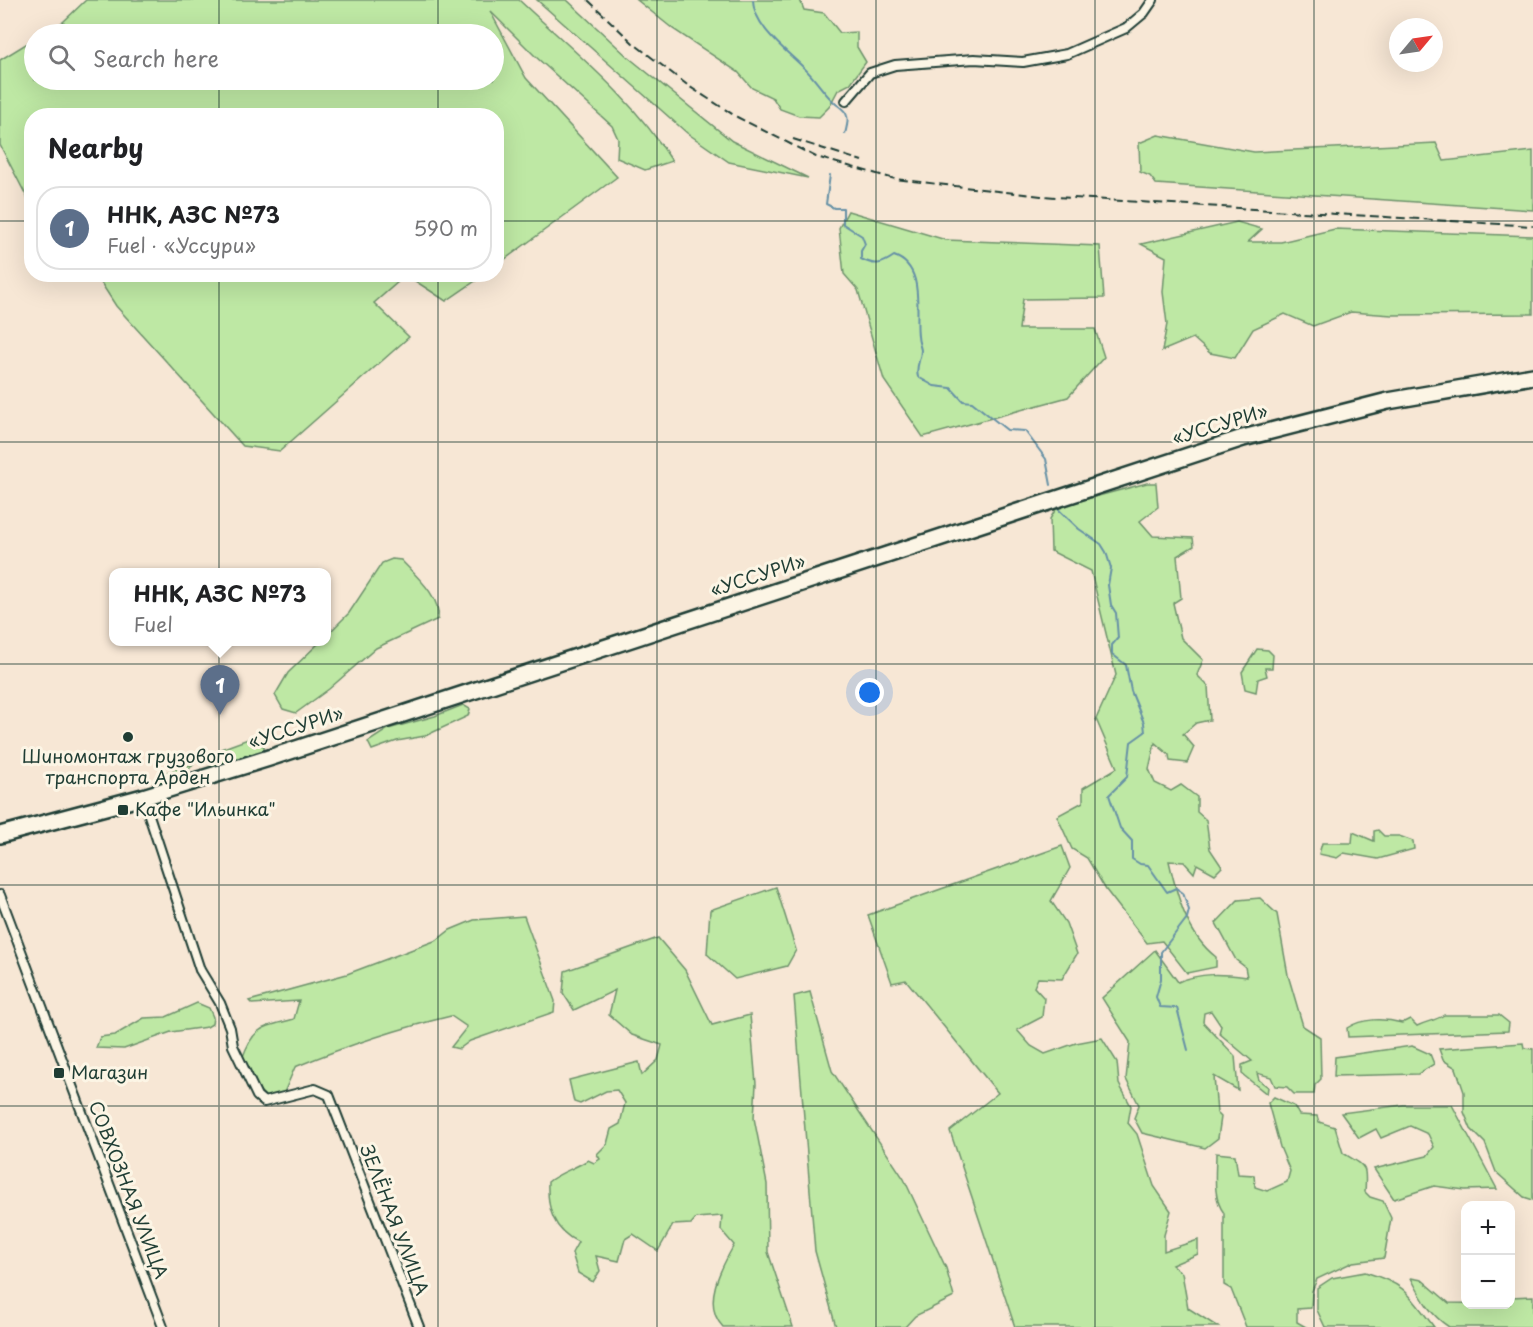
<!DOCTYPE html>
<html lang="en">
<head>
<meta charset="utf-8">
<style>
  :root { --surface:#fff; --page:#f6f6f6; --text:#202124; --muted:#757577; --line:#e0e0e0; --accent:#ea580c }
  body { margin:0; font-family:"Playpen Sans",sans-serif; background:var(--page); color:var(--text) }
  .controls { position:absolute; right:18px; bottom:18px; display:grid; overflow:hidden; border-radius:12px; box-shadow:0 6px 24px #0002 }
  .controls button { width:54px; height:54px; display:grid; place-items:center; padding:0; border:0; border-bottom:2px solid var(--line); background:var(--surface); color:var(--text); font:30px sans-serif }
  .compass { position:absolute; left:1389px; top:18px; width:54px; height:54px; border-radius:50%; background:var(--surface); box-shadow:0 6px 24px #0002; rotate:61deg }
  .you { position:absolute; left:870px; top:693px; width:21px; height:21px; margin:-15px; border:4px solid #fff; border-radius:50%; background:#1a73e8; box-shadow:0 0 0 9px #1a73e833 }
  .badge { display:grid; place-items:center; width:39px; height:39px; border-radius:50%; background:var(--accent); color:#fff; font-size:20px; font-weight:700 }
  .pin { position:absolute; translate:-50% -50px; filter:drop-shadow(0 2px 3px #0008) }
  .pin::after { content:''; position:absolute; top:32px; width:21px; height:18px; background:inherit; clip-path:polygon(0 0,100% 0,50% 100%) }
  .popup { position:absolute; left:109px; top:568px; width:222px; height:78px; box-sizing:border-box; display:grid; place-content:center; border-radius:12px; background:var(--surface); filter:drop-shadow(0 2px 4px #0005); font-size:20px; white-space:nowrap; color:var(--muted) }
  .popup b { font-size:22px; color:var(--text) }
  .popup::after { content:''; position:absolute; left:50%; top:100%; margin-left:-12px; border:12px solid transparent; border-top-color:var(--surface) }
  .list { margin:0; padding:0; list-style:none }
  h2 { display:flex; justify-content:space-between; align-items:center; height:78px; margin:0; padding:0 24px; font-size:26px }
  h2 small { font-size:20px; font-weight:400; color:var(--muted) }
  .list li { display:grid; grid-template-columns:39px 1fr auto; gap:18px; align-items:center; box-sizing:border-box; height:84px; margin:0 12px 12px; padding:0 12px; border:2px solid var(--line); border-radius:24px }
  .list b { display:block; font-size:22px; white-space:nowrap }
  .list p { margin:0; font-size:20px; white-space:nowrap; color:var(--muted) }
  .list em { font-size:20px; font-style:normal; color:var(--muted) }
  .icon { flex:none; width:33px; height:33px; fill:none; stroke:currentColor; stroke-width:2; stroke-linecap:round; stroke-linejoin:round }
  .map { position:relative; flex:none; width:1533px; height:1327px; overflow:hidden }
  .search { position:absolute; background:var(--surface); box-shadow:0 6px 24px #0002; left:24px; top:24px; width:480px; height:66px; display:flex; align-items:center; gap:15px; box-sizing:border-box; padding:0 21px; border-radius:33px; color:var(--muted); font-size:22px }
  .panel { position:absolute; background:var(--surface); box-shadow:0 6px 24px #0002; left:24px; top:108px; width:480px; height:174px; border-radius:24px }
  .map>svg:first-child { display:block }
</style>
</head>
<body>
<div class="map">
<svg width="1533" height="1327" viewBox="0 0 1533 1327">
  <rect width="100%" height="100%" fill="#f7e7d5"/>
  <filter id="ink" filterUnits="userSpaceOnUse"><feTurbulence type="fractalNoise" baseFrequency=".0167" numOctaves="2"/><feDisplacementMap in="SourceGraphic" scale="12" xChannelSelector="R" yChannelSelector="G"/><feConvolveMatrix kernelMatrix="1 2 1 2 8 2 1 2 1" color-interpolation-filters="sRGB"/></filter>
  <g filter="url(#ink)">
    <!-- green -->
    <g fill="#bee8a4" stroke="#6e926c" stroke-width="1.5">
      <path d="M86 0H519C572 50 633 98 672 161L645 170 617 158 618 139 612 126 536 57 490 11 526 78 617 177 497 265 496 116H32L31 205 0 145V60L34 39V80H494V34H43L63 22Z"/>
      <polygon points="537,0 567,0 628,57 732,141 808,178 729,162 687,133"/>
      <polygon points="637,0 800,0 804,10 824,13 840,33 857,32 857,47 866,62 850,84 838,90 829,107 819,117 799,116 780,109 773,98 752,88 738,72 673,29"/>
      <polygon points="1158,135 1254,152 1436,143 1444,161 1533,151 1533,210 1156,184 1150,176 1140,172 1139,143"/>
      <polygon points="848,211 946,240 1100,246 1104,298 1023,299 1019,329 1095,329 1104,357 1068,397 923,437 884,380 858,290 844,274 839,228"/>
      <polygon points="1237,222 1262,229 1248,242 1281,242 1335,229 1533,236 1533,314 1392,315 1351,312 1313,326 1285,314 1253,329 1235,358 1210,353 1193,338 1162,351 1167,324 1163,292 1166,257 1141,244"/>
      <polygon points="96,275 484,275 446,301 406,275 374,303 409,337 280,451 243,446 116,306"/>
      <path d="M1147 483H1156L1158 507 1140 521 1153 536 1193 538 1194 546 1177 556 1181 598 1173 603 1181 638 1203 660 1197 675 1208 686 1210 720 1196 723 1183 734 1194 747 1187 763 1170 761 1169 755 1155 743 1149 769 1155 783 1171 791 1181 785 1197 797V812L1206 820 1210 849 1222 867 1215 874 1197 864 1194 873 1184 862 1169 861C1177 896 1187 935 1216 957V967L1187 973 1162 941 1147 943 1106 890 1087 858 1072 849 1057 816 1083 802V788L1117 768 1096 719 1116 675 1091 571 1051 551 1050 519 1057 507Z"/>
      <path d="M392 559 401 560C414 574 442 597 438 619L376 648 329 689 296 713 283 709 275 695 288 673 320 642H326L327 635 349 613 382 563Z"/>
      <polygon points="1257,649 1268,650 1273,655 1272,668 1265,668 1267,676 1258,679 1256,692 1245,689 1242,672"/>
      <polygon points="463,705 470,709 468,716 425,736 397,741 372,750 368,742 388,729 435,716"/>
      <polygon points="248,739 264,746 264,751 256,759 214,768 210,763 221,749"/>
      <polygon points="193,764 184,776 162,786 158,780 161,774"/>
      <polygon points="1378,830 1384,836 1399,836 1413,841 1414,849 1378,859 1344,853 1337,858 1319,854 1322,843 1352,843 1353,832 1374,841 1374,831"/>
      <polygon points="1062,846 1070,868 1051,901 1066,923 1077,954 1062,979 1038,978 1034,987 1044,998 1042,1017 1017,1030 1031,1046 1045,1054 1076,1043 1102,1038 1117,1062 1119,1084 1131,1106 1128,1123 1137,1134 1154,1186 1171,1211 1164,1235 1164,1251 1198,1240 1198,1254 1172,1265 1182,1273 1188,1308 1218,1327 1015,1327 950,1131 998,1093 906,980 892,983 868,915"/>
      <polygon points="776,887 796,950 787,966 735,979 707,954 710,910"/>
      <path d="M1260 898 1277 914 1288 975 1303 1026 1320 1037 1321 1079 1315 1085 1314 1094H1294L1287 1087 1275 1086 1271 1077 1257 1073 1259 1080 1268 1087 1267 1094 1242 1074V1065L1252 1061 1219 1033 1221 1026 1211 1011 1204 1013 1203 1022 1235 1056 1238 1090 1214 1076 1217 1113 1221 1117 1218 1138 1205 1148 1142 1133 1134 1118 1139 1105 1126 1079 1130 1042 1102 998 1155 950 1178 982C1201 972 1223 974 1247 977L1245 967 1236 960 1216 923 1238 900Z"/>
      <path d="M524 916 555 1001 554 1012 470 1041 459 1049 451 1047 467 1027 451 1016C396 1029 346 1046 295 1067L283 1095 266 1097 256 1087 242 1059C254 1026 261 1028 294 1019L299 1001 252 1004 249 1001 347 974 437 940 450 930 474 920Z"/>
      <path d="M658 938 685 970 712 1025 750 1015 756 1084 754 1118 767 1184 768 1252 793 1327H723C701 1304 721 1268 734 1245L721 1230 722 1216 696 1218 691 1224 673 1225 658 1251 633 1234 625 1239 619 1261 596 1256 600 1271 593 1282 578 1273 572 1253 578 1242C553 1230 547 1209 548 1182 560 1172 574 1169 588 1160L594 1163 600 1159 597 1154 607 1144 611 1129 620 1124 625 1103 617 1090 606 1091 580 1104 574 1102 569 1080 639 1062 642 1075 658 1060 662 1045 632 1035 609 1015 615 990 574 1010 563 993 565 971Z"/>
      <polygon points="810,992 832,1071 904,1179 946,1268 954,1297 915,1316 905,1327 836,1327 815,1251 794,996"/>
      <polygon points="197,1003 209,1008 213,1017 212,1024 207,1027 171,1032 124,1049 96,1048 100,1037 115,1035 144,1018 166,1017"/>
      <path d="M1444 1015H1499L1509 1023 1508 1031 1348 1037 1347 1028C1362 1018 1384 1018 1402 1023L1410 1019 1417 1026C1427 1021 1435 1021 1444 1015Z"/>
      <polygon points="1523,1043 1524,1048 1533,1049 1533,1200 1524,1197 1496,1172 1485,1143 1471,1129 1464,1112 1464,1092 1456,1068 1443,1060 1439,1049"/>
      <polygon points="1412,1046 1430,1054 1434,1064 1418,1074 1334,1076 1335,1057"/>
      <path d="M1274 1097 1294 1106 1299 1115 1317 1116 1319 1122 1335 1127 1343 1153C1366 1167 1367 1164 1365 1192L1370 1197 1383 1201 1391 1218 1384 1258 1353 1262 1317 1279 1312 1291 1311 1308 1297 1309V1322L1306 1327H1246L1231 1289 1224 1285V1213C1212 1198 1216 1172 1216 1153L1235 1155 1238 1174 1254 1175 1255 1187 1267 1191 1287 1182 1290 1171 1280 1147 1268 1103Z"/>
      <polygon points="1403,1105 1452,1105 1497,1189 1465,1190 1434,1186 1394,1199 1374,1169 1427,1156 1434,1147 1428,1134 1410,1126 1381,1138 1376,1129 1359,1138 1341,1113"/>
      <path d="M1365 1272C1407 1285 1408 1293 1434 1327H1325L1317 1310V1288L1332 1278Z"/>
      <path d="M1411 1278 1422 1280 1449 1303 1510 1304 1511 1297 1533 1296V1327H1449C1430 1315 1421 1297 1411 1278Z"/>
    </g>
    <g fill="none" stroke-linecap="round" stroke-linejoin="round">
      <!-- stream -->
      <g stroke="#6691a6" stroke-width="2">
        <path d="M753 0C753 26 788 52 804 68 816 79 823 93 835 103 839 107 845 109 847 116 849 122 846 129 845 134"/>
        <path d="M830 175 826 204 834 208H843V224L862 236 865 244 861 251V259C875 266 881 265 894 256 926 267 915 311 918 336 918 341 920 345 921 350 921 360 915 366 918 377L934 386 951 388 963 401 972 402 1007 430 1025 431 1046 459 1051 485"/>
        <polyline points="1058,509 1079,529 1101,544 1106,552 1111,568 1108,585 1111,605 1116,613 1118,638 1112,645 1112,654 1126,665 1131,691 1144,723 1145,732 1131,742 1127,777 1109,795 1120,828 1132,841 1132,859 1140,864 1148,865 1167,892 1176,888 1183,893 1189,910 1187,918 1161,952 1161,979 1156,997 1160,1007 1177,1008 1188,1050"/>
      </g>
      <defs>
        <g id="street">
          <polyline points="846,101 870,73 895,65 974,59 1023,62 1067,54 1126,28 1144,13 1153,0"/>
          <polyline points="143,797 200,970 220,1003 230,1028 233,1046 257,1096 264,1102 315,1089 329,1095 419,1327"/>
          <polyline points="0,895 163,1327"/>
        </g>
        <polyline id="highway" points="0,835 143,797 269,758 1243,438 1388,401 1533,376"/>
      </defs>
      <!-- street casing -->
      <use href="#street" stroke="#1f3d34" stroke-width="12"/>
      <!-- highway casing -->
      <use href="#highway" stroke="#1f3d34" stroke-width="20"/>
      <!-- street -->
      <use href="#street" stroke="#fcf5e5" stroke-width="8"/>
      <!-- highway -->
      <use href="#highway" stroke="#fcf5e5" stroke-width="15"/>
      <!-- rail -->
      <g stroke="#1f3d34" stroke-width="2" stroke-dasharray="9 4.5" stroke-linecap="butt">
        <polyline points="588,0 633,43 690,87 737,117 816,157 895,179 1041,196 1533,226"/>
        <polyline points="793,139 862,161"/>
      </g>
    </g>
  </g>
  <!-- grid -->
  <path fill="none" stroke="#1f3d34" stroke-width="1.5" stroke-opacity="0.55" d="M219 0V34M438 0V34M657 0V1327M876 0V1327M1095 0V1327M1314 0V1327M219 80V116M438 80V116M0 221H32M496 221H1533M219 274V1327M438 274V1327M0 442H1533M0 664H1533M0 885H1533M0 1106H1533"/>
  <!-- markers -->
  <g fill="#1f3d34" stroke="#fcf5e5" stroke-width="2">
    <circle cx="128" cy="737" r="6"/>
    <rect x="117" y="804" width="12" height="12" rx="3"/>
    <rect x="53" y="1067" width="12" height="12" rx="3"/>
  </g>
  <g text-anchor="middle" stroke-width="6" stroke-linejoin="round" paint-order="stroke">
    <!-- street labels -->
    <g font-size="18" fill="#1f3d34" stroke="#fcf5e5">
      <text transform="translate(1220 425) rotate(-17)" y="6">«УССУРИ»</text>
      <text transform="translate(758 576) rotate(-18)" y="6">«УССУРИ»</text>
      <text transform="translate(296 728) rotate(-18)" y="6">«УССУРИ»</text>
      <text transform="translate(128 1190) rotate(69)" y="6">СОВХОЗНАЯ УЛИЦА</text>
      <text transform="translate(394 1220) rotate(69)" y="6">ЗЕЛЁНАЯ УЛИЦА</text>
    </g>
    <!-- poi labels -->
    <g font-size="18" fill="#1f3d34" stroke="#fcf5e5" text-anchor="start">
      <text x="128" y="763" text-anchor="middle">Шиномонтаж грузового<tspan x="128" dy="21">транспорта Арден</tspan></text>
      <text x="135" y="816">Кафе "Ильинка"</text>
      <text x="71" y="1079">Магазин</text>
    </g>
  </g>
</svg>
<div class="controls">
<button>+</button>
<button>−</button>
</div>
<svg class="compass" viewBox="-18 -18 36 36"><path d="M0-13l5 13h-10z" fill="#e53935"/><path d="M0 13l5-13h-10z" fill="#757577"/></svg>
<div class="you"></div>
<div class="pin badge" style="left:220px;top:715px;background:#5c6f8a">1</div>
<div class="popup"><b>ННК, АЗС №73</b>Fuel</div>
<div class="search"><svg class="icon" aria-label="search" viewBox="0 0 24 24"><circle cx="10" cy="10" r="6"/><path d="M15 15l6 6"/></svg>Search here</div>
<section class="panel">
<h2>Nearby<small></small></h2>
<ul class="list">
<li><span class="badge" style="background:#5c6f8a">1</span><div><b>ННК, АЗС №73</b><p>Fuel · «Уссури»</p></div><em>590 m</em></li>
</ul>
</section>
</div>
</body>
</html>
